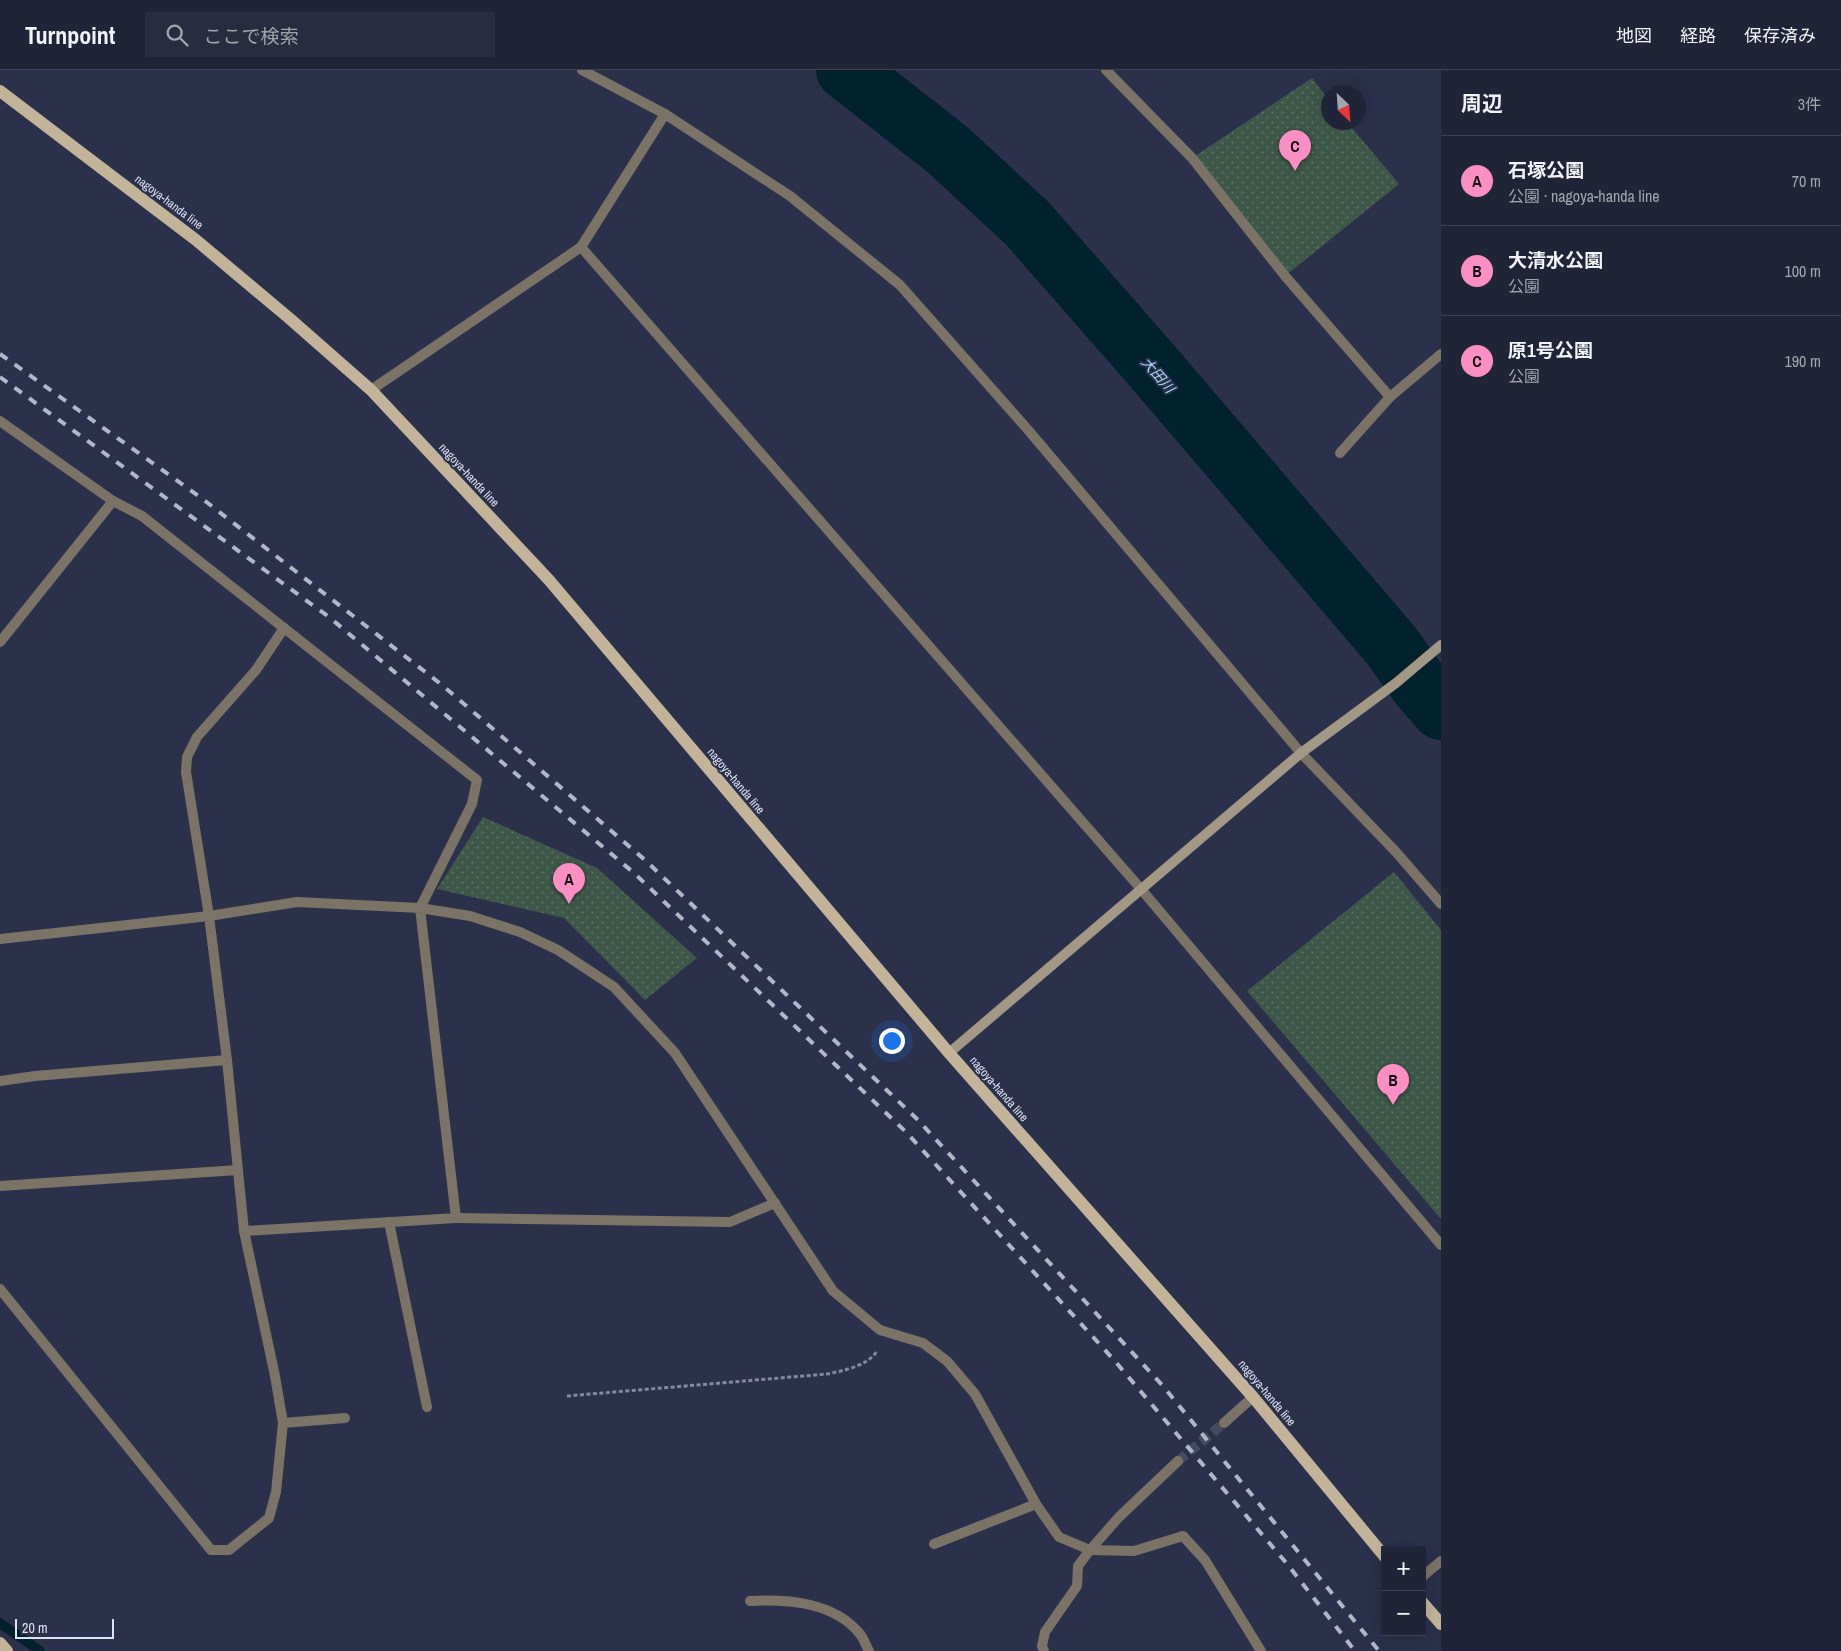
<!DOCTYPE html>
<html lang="ja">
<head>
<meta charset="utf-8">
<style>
  :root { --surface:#202438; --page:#282c40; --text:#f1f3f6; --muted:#a2a4ae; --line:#3d4153; --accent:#fb8fc3 }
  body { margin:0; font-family:"Archivo Narrow","Noto Sans JP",sans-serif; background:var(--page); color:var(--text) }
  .controls { position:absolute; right:15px; bottom:15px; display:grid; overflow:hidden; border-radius:0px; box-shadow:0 5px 20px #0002 }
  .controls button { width:45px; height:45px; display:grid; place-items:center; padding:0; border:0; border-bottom:1px solid var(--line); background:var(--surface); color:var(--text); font:25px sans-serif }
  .compass { position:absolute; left:1321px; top:15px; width:45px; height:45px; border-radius:50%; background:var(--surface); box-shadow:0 5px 20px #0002; rotate:155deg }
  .scale { position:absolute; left:15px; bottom:12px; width:99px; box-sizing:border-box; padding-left:5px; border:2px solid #dde1f2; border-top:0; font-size:14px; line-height:18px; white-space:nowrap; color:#dde1f2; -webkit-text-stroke:4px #2b304b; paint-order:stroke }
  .you { position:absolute; left:891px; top:970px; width:18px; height:18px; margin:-12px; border:4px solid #fff; border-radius:50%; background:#1a73e8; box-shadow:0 0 0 8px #1a73e833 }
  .badge { display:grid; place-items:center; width:32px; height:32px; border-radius:50%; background:var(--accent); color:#111; font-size:16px; font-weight:700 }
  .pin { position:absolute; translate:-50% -41px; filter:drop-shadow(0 1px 2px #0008) }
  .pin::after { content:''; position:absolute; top:26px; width:18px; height:15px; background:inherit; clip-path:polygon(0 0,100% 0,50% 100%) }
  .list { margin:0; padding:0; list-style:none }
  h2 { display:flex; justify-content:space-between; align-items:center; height:65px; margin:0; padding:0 20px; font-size:21px }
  h2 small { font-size:16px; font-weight:400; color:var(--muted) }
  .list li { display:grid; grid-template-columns:32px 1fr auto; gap:15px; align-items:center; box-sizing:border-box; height:90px; padding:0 20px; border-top:1px solid var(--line) }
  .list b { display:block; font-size:19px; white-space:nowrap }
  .list p { margin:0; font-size:16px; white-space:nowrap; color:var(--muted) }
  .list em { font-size:16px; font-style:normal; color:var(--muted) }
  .icon { flex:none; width:28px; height:28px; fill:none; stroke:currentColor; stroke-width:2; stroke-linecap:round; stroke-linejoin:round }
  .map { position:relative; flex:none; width:1441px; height:1581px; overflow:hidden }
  header { display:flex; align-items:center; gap:30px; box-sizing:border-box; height:70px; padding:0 25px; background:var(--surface); border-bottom:1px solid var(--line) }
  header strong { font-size:24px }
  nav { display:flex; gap:28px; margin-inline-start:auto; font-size:18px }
  .search { width:350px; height:45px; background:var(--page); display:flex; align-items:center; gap:12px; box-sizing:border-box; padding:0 18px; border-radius:0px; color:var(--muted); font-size:19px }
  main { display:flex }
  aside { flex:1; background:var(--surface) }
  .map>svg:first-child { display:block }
</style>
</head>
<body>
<header>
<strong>Turnpoint</strong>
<div class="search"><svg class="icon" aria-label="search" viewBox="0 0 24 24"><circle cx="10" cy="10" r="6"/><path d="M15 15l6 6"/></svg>ここで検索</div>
<nav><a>地図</a><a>経路</a><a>保存済み</a></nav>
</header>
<main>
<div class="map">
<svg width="1441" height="1581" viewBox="0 0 1441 1581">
  <defs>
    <pattern id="park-dots" width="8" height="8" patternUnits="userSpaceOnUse" patternTransform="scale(1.25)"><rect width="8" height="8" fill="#3d5848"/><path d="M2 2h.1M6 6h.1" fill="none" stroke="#597063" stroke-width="1.8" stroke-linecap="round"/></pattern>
  </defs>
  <rect width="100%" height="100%" fill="#2b304b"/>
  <!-- park -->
  <g fill="url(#park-dots)">
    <polygon points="1312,8 1328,29 1328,52 1348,53 1399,114 1285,206 1192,88"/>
    <polygon points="483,747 597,798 697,888 645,930 564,848 437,819"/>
    <polygon points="1394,802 1441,860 1441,1149 1247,921"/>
  </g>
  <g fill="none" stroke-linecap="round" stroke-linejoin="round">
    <!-- stream -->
    <polyline stroke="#00222f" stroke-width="10" points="0,1553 40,1581"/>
    <!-- river -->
    <polyline stroke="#00222f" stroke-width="60" points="846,0 948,80 1027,153 1148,291 1390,574 1422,618 1441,640"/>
    <!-- street-tunnel -->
    <polyline stroke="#464b64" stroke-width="10" stroke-dasharray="10 5" stroke-linecap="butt" points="1178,1391 1224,1353"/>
    <!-- path -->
    <path stroke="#84899f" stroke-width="3" stroke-dasharray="4 2.5" stroke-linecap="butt" d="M567 1326 827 1304C842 1301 868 1296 877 1281"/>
    <!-- street -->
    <g stroke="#7b7366" stroke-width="10">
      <polyline points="582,0 665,44 790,126 900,215 1029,361 1301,683 1396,782 1441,834"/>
      <polyline points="1106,0 1192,88 1285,206 1390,327 1441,284"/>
      <polyline points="581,177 1141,819 1441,1175"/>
      <polyline points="371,320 581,177 665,44"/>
      <polyline points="0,351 113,431 142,446 477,710 472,734 420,838 456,1148 244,1161"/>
      <polyline points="1340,383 1390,327"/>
      <polyline points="0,572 113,431"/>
      <polyline points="0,869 209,846 297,832 420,838 470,846 520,862 558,880 614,917 675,983 833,1221 880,1260 923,1273 947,1291 975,1324 1036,1434 1059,1467 1090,1480 1134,1481 1183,1466 1205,1490 1261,1581"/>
      <polyline points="0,1011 35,1006 227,990"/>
      <polyline points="0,1116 238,1100"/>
      <polyline points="456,1148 730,1152 775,1133"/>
      <polyline points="389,1152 427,1337"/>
      <polyline points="0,1219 211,1480 229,1480 269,1448 276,1422 283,1353 275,1306 244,1161 227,990 209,846 186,702 187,687 197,667 256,600 284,558"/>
      <polyline points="283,1353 345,1348"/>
      <polyline points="1224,1353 1253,1327"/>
      <polyline points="934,1474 1036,1434"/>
      <polyline points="1422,1507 1441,1491"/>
      <path d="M750 1531C788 1529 834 1532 860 1564 864 1569 866 1576 869 1581"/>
      <polyline points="1044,1581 1042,1576 1045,1562 1077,1516 1078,1496 1090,1480 1119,1447 1178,1391"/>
    </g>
    <!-- secondary -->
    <polyline stroke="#a39883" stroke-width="10" points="949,983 1301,683 1396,613 1441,575"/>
    <!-- primary -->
    <g stroke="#c3b499" stroke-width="12">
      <polyline points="0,21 196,170 289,248 371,320 549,510 949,983 1253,1327 1385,1487"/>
      <polyline points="1422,1532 1441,1554"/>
      <polyline points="0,1573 7,1581"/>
    </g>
    <!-- rail -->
    <g stroke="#b2b6c9" stroke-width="4" stroke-dasharray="9 9" stroke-linecap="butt">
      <polyline points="0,284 200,427 442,615 645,790 917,1049 1163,1316 1379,1581"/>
      <polyline points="0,307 329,547 634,803 906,1062 1114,1290 1288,1495 1355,1581"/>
    </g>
  </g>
  <g text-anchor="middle" stroke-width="4" stroke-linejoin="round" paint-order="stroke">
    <!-- street labels -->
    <g font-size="12" fill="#dde1f2" stroke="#2b304b">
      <text transform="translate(169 132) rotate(37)" y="4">nagoya-handa line</text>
      <text transform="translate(469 405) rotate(47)" y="4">nagoya-handa line</text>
      <text transform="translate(736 711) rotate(50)" y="4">nagoya-handa line</text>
      <text transform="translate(999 1019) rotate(49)" y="4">nagoya-handa line</text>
      <text transform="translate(1267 1323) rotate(50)" y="4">nagoya-handa line</text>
    </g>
    <!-- water labels -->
    <g font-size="14" font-style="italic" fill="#9cdefa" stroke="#2b304b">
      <text transform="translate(1158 305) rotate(49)" y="5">大田川</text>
    </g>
  </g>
</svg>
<div class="controls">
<button>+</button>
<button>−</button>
</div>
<svg class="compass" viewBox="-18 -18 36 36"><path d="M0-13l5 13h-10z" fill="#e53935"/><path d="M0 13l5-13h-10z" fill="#a2a4ae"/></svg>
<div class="scale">20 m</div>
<div class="you"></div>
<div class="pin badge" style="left:569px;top:834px">A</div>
<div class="pin badge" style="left:1393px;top:1035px">B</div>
<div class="pin badge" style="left:1295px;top:101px">C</div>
</div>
<aside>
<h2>周辺<small>3件</small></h2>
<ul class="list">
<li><span class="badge">A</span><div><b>石塚公園</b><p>公園 · nagoya-handa line</p></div><em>70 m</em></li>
<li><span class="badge">B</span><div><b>大清水公園</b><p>公園</p></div><em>100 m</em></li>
<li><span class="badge">C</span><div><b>原1号公園</b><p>公園</p></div><em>190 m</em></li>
</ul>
</aside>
</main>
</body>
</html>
